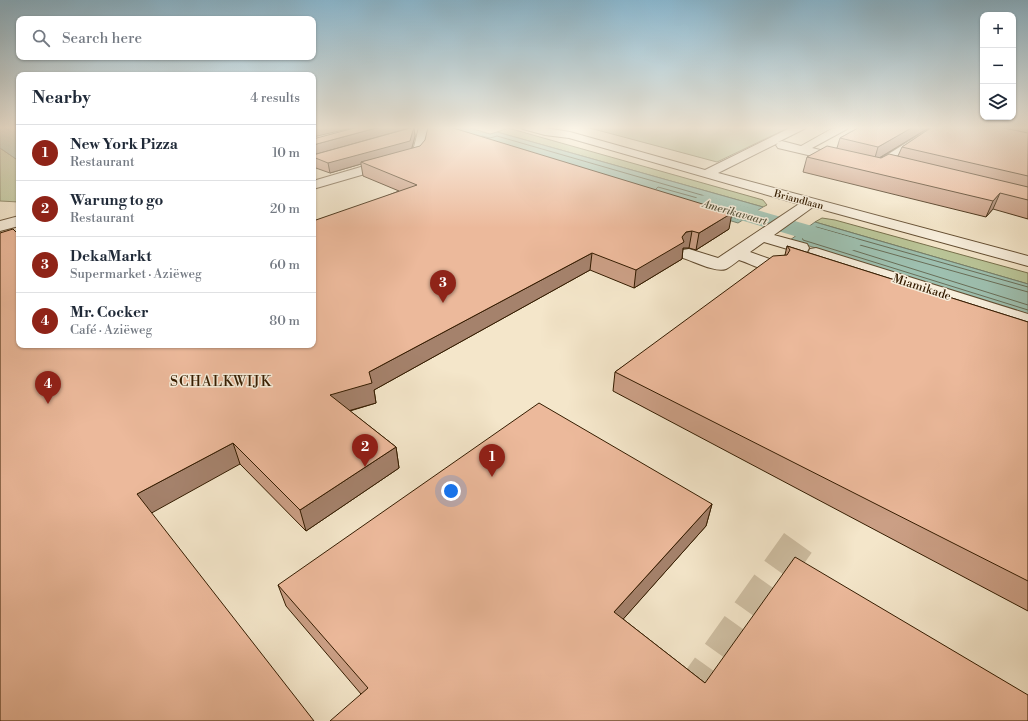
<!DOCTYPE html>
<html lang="en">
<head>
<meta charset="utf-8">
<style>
  :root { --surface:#fff; --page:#f2f2f3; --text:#1f2937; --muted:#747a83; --line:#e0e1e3; --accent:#8f2418 }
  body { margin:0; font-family:"Libre Bodoni",serif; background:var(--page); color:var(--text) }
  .controls { position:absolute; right:12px; top:12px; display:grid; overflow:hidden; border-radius:8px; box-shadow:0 1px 3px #0004 }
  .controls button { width:36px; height:36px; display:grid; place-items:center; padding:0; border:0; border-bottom:1px solid var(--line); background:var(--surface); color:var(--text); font:20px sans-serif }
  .you { position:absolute; left:451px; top:491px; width:14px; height:14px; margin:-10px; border:3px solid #fff; border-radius:50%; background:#1a73e8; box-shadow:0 0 0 6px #1a73e833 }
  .badge { display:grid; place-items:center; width:26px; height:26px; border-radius:50%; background:var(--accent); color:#fff; font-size:13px; font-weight:700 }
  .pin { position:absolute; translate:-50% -33px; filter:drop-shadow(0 1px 2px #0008) }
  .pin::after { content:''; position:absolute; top:21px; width:14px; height:12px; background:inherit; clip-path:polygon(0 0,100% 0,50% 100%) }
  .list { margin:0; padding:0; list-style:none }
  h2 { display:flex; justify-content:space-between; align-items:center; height:52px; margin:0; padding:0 16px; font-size:17px }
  h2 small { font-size:13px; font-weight:400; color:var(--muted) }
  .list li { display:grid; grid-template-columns:26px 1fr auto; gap:12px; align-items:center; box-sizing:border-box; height:56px; padding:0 16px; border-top:1px solid var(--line) }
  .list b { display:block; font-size:15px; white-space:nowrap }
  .list p { margin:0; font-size:13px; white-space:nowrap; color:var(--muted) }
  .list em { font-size:13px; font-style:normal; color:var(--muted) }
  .icon { flex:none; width:22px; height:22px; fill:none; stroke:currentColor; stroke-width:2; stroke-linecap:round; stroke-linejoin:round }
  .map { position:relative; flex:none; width:1028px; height:721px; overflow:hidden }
  .search { position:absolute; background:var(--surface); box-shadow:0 1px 3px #0004; left:16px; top:16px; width:300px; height:44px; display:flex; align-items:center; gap:10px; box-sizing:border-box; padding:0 14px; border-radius:8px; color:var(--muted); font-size:15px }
  .panel { position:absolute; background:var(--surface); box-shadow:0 1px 3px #0004; left:16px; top:72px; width:300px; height:276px; border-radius:8px }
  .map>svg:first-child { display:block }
</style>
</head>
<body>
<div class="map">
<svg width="1028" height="721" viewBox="0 0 1028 721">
  <rect width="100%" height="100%" fill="#f4e6ca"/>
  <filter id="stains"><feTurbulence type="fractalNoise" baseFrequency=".005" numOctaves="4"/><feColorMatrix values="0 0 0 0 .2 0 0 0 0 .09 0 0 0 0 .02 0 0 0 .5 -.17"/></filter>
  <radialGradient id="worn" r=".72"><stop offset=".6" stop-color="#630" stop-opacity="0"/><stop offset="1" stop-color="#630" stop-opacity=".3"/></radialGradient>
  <!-- green -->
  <g fill="#bac598" stroke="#77704c">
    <polygon points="586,127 790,127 717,162"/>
    <polygon points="508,128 763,200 767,205 763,207 497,132"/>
    <polygon points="0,148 19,161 19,202 0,201"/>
    <polygon points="822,218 835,220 1028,273 1028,284 815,222"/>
  </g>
  <!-- water -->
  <g fill="#9ec0b0" stroke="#747e6a">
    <polygon points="0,127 19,127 19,161 0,148"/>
    <polygon points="426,127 467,127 490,134 497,132 763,207 738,223"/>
    <polygon points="815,222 1028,284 1028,314 790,240"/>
  </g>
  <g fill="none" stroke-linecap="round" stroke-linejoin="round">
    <!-- shore -->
    <g stroke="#696e58" stroke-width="1">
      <polyline points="482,136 490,138 497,136 750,209 738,219 732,217"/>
      <polyline points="656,189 658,187 737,209 738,211 736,213 729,211"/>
      <polyline points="1028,287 816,227 802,237 803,240 1028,310"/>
      <polyline points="1028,292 817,233 812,236 814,238 1028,305"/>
    </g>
    <!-- canal -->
    <polygon fill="#9ec0b0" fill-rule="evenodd" points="705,195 857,239 861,244 857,249 848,252 697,207 694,202 697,197"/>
    <!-- minor-tunnel -->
    <polyline stroke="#cebea2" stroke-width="34" stroke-dasharray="34 17" stroke-linecap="butt" points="689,695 800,540"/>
    <defs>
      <g id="minor">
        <polygon points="419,127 430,127 425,153 420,158 313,189 313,181 412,152 413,151"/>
        <path d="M521 127H539L570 132 705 170 792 127H806L804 129 778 142 782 141 801 146 835 127H848L847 129 812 148 874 163 932 127H944L881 170 876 171 778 148 776 145 778 143 718 173 1028 256V266L813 207 774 235 807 244 809 248 807 252 801 253 764 242 750 252 781 263 784 267 781 271C768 274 752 264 739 260 735 263 730 267 726 269 716 273 693 261 683 258L681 254 683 250 689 249 718 258 799 204 569 138 545 135 523 129Z"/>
        <polygon points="19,216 19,226 0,231 0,221"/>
        <polygon points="816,248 1028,314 1028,326 810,257 808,253 810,249"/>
      </g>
    </defs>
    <!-- minor casing -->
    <use href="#minor" stroke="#644e32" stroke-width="2"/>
    <!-- minor -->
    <use href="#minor" fill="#f8efdd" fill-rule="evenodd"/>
  </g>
  <!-- wall -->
  <g fill="#cb9f85" stroke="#341c00">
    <polygon points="414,127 415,136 412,148 729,229 696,250 689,248 683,248 682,259 634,288 590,270 374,390 376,403 350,411 396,447 399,468 306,531 240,464 19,345 399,191 363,176 361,164 330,173 313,167 313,155"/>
    <polygon points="860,127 930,127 880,158 898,156 902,147 932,127 1028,127 1028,219 993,209 986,217 803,172 807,157 837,148 840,138"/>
    <polygon points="787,246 1028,322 1028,611 613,391 615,372 785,255"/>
    <polygon points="712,504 706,526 623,619 705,683 361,694 286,606 278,585"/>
  </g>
  <!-- shaded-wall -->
  <g fill="#a5826c" stroke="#341c00">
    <polygon points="318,127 356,127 313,137 313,128"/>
    <polygon points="380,127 413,127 313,155 313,145"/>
    <polygon points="414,127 415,136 411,151 361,162 361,164 330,173 328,163"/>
    <polygon points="913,127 930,127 874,161 878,147"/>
    <polygon points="1000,193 993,209 986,217 993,201"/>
    <polygon points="732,213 729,229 696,250 699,233"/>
    <polygon points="692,231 689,248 683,248 682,259 634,288 636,270 682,237 686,232"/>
    <polygon points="592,253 590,270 374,390 376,403 334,415 330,395 369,372"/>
    <polygon points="233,443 240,464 148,515 137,494"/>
    <polygon points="396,447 399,468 306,531 300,510"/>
    <polygon points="712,504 706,526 610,634 614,612"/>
  </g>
  <!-- building -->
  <g fill="#ecb99b" stroke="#341c00">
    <polygon points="358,127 380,127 313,145 313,139"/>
    <polygon points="414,127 410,141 328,163 313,157 313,155"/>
    <polygon points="428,127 450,127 732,213 699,233 692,231 686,232 682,237 684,242 636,270 592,253 369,372 372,383 330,395 396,447 300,510 233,443 137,494 314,721 0,721 0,233 13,229 19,235 19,345 313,345 313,221 417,185 361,162 420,146 425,140"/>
    <polygon points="860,127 913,127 878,147 840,138"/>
    <polygon points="932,127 999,127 1028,133 1028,176 902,147"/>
    <polygon points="827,146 881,158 889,154 1028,187 1028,200 1000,193 993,201 807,157"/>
    <polygon points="787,246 1028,322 1028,581 615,372 773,256 787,255 790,250"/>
    <polygon points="539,403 712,504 614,612 705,683 795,557 1028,695 1028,721 330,721 368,688 278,585"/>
  </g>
  <!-- sky -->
  <linearGradient id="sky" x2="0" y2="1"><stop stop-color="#8ab9d2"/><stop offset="0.56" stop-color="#faf4e7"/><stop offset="1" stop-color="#faf4e7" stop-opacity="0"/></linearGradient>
  <rect width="1028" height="228" fill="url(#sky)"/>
  <g text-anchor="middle" stroke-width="3" stroke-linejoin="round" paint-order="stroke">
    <!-- far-street labels -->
    <g font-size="10" fill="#341c00" stroke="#f8efdd">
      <text transform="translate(799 199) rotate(15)" y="4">Briandlaan</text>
    </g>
    <!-- far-water labels -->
    <g font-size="11" font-style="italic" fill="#59553e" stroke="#f8efdd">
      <text transform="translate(735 212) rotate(16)" y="4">Amerikavaart</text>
    </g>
    <!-- street labels -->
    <g font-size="12" fill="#341c00" stroke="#f8efdd">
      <text transform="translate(922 287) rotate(18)" y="4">Miamikade</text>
    </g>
    <!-- quarter labels -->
    <g font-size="14" letter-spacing="1" fill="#341c00" stroke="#f8efdd">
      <text x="221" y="386">SCHALKWIJK</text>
    </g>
  </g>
  <rect width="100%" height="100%" filter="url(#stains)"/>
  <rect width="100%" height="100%" fill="url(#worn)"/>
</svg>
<div class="controls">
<button>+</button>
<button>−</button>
<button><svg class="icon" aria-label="layers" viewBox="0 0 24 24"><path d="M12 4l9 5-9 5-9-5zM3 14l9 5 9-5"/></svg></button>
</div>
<div class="you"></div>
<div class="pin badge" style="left:492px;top:477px">1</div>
<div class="pin badge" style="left:365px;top:467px">2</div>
<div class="pin badge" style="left:443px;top:303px">3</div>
<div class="pin badge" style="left:48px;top:404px">4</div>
<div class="search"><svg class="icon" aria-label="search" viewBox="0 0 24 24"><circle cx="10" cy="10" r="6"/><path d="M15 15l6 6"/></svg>Search here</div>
<section class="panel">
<h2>Nearby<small>4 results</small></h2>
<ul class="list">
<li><span class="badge">1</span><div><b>New York Pizza</b><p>Restaurant</p></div><em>10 m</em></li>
<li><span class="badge">2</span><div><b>Warung to go</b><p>Restaurant</p></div><em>20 m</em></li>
<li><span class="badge">3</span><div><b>DekaMarkt</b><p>Supermarket · Aziëweg</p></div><em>60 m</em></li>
<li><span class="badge">4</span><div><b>Mr. Cocker</b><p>Café · Aziëweg</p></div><em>80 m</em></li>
</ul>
</section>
</div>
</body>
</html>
